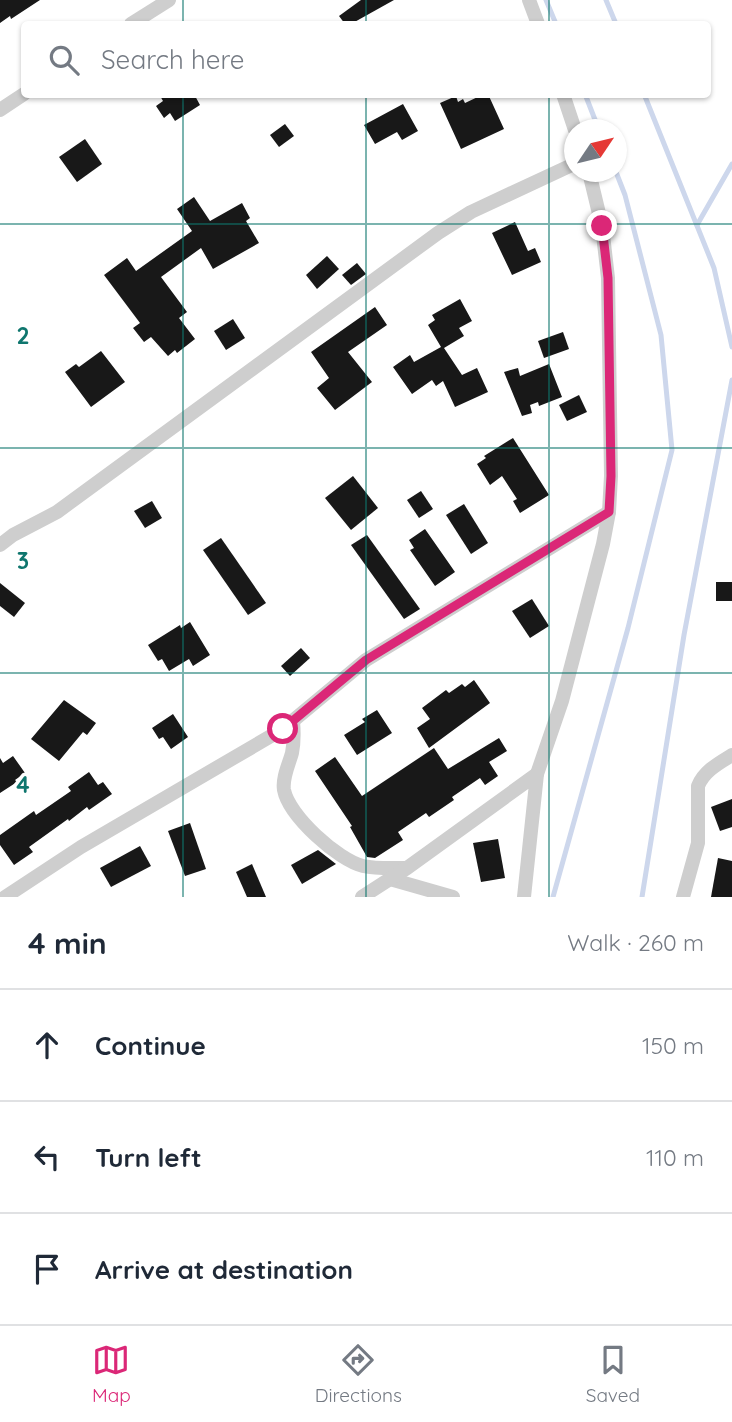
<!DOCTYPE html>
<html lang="en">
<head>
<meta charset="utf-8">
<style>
  :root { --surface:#fff; --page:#f6f6f7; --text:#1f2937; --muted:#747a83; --line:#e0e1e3; --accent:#db2777 }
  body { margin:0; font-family:Quicksand,sans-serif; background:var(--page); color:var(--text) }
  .compass { position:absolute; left:564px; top:119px; width:63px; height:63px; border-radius:50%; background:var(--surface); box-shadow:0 2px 5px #0004; rotate:55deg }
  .stop { position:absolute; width:21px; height:21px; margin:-16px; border:5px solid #db2777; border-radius:50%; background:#fff }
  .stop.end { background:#db2777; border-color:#fff; box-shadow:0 2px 7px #0008 }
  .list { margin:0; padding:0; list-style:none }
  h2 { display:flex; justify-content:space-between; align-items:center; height:91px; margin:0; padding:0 28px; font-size:30px }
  h2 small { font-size:23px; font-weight:400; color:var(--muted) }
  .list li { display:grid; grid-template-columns:46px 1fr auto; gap:21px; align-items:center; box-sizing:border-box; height:112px; padding:0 28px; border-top:2px solid var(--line) }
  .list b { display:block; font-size:26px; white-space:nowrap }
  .list em { font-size:23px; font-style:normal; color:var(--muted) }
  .icon { flex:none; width:38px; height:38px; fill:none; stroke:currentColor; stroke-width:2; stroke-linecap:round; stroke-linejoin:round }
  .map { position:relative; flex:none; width:732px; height:897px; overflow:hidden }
  .search { position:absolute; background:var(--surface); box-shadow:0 2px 5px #0004; left:21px; right:21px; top:21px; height:77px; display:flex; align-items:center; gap:18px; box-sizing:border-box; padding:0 24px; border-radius:7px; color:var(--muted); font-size:26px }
  .sheet { height:427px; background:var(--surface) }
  nav { display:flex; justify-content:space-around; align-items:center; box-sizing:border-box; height:98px; border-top:2px solid var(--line); background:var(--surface); font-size:19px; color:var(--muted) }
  nav a { display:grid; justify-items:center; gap:4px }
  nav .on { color:var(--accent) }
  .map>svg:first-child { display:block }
</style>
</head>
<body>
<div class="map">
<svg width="732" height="897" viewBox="0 0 732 897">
  <rect width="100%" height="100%" fill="#fff"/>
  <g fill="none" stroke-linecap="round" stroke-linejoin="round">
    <!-- stream -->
    <g stroke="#cdd7ec" stroke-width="5">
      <polyline points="546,0 556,24"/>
      <polyline points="606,0 616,24"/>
      <polyline points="585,94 599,130"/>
      <polyline points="644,94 714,268 732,347"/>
      <polyline points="697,225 732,164"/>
      <polyline points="553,897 628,628 672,450 661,335 625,195 616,172"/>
      <polyline points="642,897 684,635 732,380"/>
    </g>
  </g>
  <!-- building -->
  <g fill="#181818">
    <polygon points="0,0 40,0 11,19 10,16 0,23"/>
    <polygon points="361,0 394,0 351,24 345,24 339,16"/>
    <polygon points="159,94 194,94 200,105 175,121 170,113 164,118 156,106 163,101"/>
    <polygon points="484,94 488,94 504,129 461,149 440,103 456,96 458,102 463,99 465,103"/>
    <polygon points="403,104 418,131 402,140 397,132 375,144 364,125"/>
    <polygon points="285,124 294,136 279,147 270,135"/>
    <polygon points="85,139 102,164 77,182 59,157"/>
    <polygon points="194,197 210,221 242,203 250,218 246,221 259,243 213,269 201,248 161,277 187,312 179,318 195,339 177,353 175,350 168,356 151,337 144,342 133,328 140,323 104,275 127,258 136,271 192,231 177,209"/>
    <polygon points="515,222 528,251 535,248 541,262 512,275 492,233"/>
    <polygon points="327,256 339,269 317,289 306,275"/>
    <polygon points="357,263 366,274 351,285 342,275"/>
    <polygon points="460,299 472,321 459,328 464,336 444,348 462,375 477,368 488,392 455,407 443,381 436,386 432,380 412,394 393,367 410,355 414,362 441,347 428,325 435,320 432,315"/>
    <polygon points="375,307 387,325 348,352 372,382 335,410 317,388 329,378 311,352"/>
    <polygon points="233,319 245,338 226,350 214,331"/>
    <polygon points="563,332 569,349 544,358 538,341"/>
    <polygon points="101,351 125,382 91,407 65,372 76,364 79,367"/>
    <polygon points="549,364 562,397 539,406 538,402 530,405 532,413 522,416 504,372 518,368 520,376"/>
    <polygon points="579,395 587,412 567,421 559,405"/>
    <polygon points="513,438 549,495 520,513 513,501 517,499 502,476 490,485 477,464 486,458 484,456"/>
    <polygon points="353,476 378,508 351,530 325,498"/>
    <polygon points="421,491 433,509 419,518 407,500"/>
    <polygon points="152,501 162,518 145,528 134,511"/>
    <polygon points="464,504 488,543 471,554 446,515"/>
    <polygon points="425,529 455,572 435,586 410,550 414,548 409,540"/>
    <polygon points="367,535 420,609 404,619 351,545"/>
    <polygon points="221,538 266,603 248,615 203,550"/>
    <rect x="716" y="582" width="16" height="19"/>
    <polygon points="0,583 25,603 14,617 0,606"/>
    <polygon points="532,599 549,626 530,638 512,611"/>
    <polygon points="190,622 210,655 193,666 189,659 169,671 162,659 158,661 148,645 180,625 181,628"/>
    <polygon points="301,648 310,658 290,676 281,666"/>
    <polygon points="474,680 490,703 429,748 417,728 430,719 422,708 446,690 449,693 462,684 465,687"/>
    <polygon points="64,700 96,723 87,735 83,732 59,761 31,739"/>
    <polygon points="377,710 392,733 357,755 344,735 365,722 362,719"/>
    <polygon points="173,714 188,737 171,749 163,737 159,739 152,728"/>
    <polygon points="499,738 507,751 489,762 498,776 485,785 480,778 452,797 454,800 429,817 426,813 398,832 403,840 375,858 367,857 350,827 352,826 315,771 335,757 362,796 434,748 448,769"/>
    <polygon points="13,756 25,773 15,780 17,782 0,793 0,758 3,763"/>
    <polygon points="89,772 98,785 103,782 112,794 89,810 87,807 69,821 68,819 29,847 33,852 14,865 0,845 0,835 34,811 36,815 71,791 68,787"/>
    <polygon points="732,799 732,827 720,831 711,807"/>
    <polygon points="190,823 206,869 185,876 168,831"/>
    <polygon points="498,839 505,878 481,882 473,843"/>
    <polygon points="140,846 151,866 111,887 100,868"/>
    <polygon points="318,850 336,864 302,884 291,865"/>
    <polygon points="718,858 732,861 732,897 711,897"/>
    <polygon points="252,864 266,897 247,897 236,872"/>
  </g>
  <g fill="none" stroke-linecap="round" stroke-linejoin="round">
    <!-- minor -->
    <g stroke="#cecece" stroke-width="14">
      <polyline points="529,0 538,24"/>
      <polyline points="131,24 169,0"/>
      <polyline points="563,94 575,130"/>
      <polyline points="0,110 24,94"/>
      <polyline points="0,545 13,535 57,512 438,233 471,212 574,164"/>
      <path d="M293 721C294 732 294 743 292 753 289 764 282 778 284 790 289 816 338 860 363 866 377 869 392 868 406 868"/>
      <polyline points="537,774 562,701 603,544 609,512 611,476 608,278 602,226 589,172"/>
      <polyline points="390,879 453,897"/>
      <polyline points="5,897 81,847 283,729 366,660 609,512"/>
      <polyline points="362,897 407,868 537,774 524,897"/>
      <path d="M683 897 698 843V786C704 771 719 763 732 755"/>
    </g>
  </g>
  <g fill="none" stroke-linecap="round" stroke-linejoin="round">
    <!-- route -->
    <polyline stroke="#db2777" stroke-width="9" points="283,729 366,660 609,512 611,476 608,278 602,226"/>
  </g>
  <!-- grid -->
  <path fill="none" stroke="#0f766e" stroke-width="2" stroke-opacity="0.55" d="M183 0V24M366 0V24M549 0V24M183 94V897M366 94V897M549 94V897M0 224H732M0 448H732M0 673H732"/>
  <g font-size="23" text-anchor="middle" font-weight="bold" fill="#0f766e" stroke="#fff" stroke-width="7" stroke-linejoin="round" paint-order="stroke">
    <text x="23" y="344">2</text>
    <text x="23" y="569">3</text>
    <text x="23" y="793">4</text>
  </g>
</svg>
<svg class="compass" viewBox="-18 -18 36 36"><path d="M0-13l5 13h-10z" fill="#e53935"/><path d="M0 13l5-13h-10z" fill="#747a83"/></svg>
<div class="stop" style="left:283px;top:729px"></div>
<div class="stop end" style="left:602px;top:226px"></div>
<div class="search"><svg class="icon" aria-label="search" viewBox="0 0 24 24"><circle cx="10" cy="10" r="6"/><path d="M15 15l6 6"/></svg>Search here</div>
</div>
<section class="sheet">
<h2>4 min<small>Walk · 260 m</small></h2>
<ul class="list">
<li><svg class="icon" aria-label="ahead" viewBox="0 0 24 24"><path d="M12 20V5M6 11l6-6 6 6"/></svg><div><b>Continue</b></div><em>150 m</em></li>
<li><svg class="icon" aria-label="left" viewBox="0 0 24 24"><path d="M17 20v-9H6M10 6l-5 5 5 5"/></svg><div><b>Turn left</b></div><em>110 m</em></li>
<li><svg class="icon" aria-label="arrive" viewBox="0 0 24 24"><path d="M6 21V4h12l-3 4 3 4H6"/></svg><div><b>Arrive at destination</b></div></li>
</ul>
</section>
<nav>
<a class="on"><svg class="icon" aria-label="map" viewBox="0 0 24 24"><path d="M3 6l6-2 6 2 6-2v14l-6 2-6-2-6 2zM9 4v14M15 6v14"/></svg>Map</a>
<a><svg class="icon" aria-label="directions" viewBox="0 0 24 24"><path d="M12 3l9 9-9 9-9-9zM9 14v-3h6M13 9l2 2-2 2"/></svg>Directions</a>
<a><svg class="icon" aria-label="saved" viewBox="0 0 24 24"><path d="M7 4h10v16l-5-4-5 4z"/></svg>Saved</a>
</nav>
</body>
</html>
